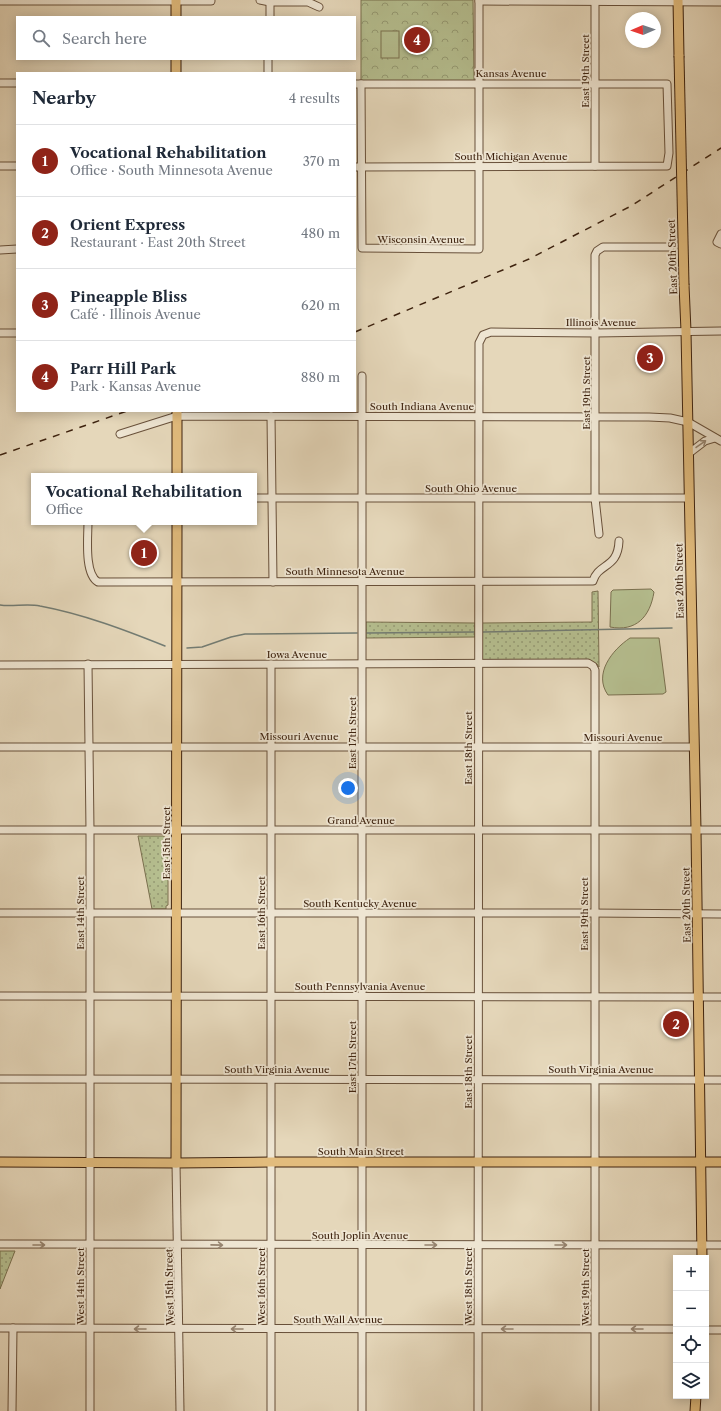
<!DOCTYPE html>
<html lang="en">
<head>
<meta charset="utf-8">
<style>
  :root { --surface:#fff; --page:#f6f6f7; --text:#1f2937; --muted:#747a83; --line:#e0e1e3; --accent:#8f2418 }
  body { margin:0; font-family:"Libre Caslon Text",serif; background:var(--page); color:var(--text) }
  .controls { position:absolute; right:12px; bottom:12px; display:grid; overflow:hidden; border-radius:0px; box-shadow:0 2px 10px #0003 }
  .controls button { width:36px; height:36px; display:grid; place-items:center; padding:0; border:0; border-bottom:1px solid var(--line); background:var(--surface); color:var(--text); font:20px sans-serif }
  .compass { position:absolute; left:625px; top:12px; width:36px; height:36px; border-radius:50%; background:var(--surface); box-shadow:0 2px 10px #0003; rotate:268deg }
  .you { position:absolute; left:348px; top:788px; width:14px; height:14px; margin:-10px; border:3px solid #fff; border-radius:50%; background:#1a73e8; box-shadow:0 0 0 6px #1a73e833 }
  .badge { display:grid; place-items:center; width:26px; height:26px; border-radius:50%; background:var(--accent); color:#fff; font-size:13px; font-weight:700 }
  .pin { position:absolute; translate:-50% -50%; border:2px solid #fff; box-shadow:0 1px 4px #0006 }
  .popup { position:absolute; left:31px; top:473px; width:226px; height:52px; box-sizing:border-box; display:grid; place-content:center; border-radius:0px; background:var(--surface); filter:drop-shadow(0 1px 3px #0005); font-size:13px; white-space:nowrap; color:var(--muted) }
  .popup b { font-size:15px; color:var(--text) }
  .popup::after { content:''; position:absolute; left:50%; top:100%; margin-left:-8px; border:8px solid transparent; border-top-color:var(--surface) }
  .list { margin:0; padding:0; list-style:none }
  h2 { display:flex; justify-content:space-between; align-items:center; height:52px; margin:0; padding:0 16px; font-size:17px }
  h2 small { font-size:13px; font-weight:400; color:var(--muted) }
  .list li { display:grid; grid-template-columns:26px 1fr auto; gap:12px; align-items:center; box-sizing:border-box; height:72px; padding:0 16px; border-top:1px solid var(--line) }
  .list b { display:block; font-size:15px; white-space:nowrap }
  .list p { margin:0; font-size:13px; white-space:nowrap; color:var(--muted) }
  .list em { font-size:13px; font-style:normal; color:var(--muted) }
  .icon { flex:none; width:22px; height:22px; fill:none; stroke:currentColor; stroke-width:2; stroke-linecap:round; stroke-linejoin:round }
  .map { position:relative; flex:none; width:721px; height:1411px; overflow:hidden }
  .search { position:absolute; background:var(--surface); box-shadow:0 2px 10px #0003; left:16px; top:16px; width:340px; height:44px; display:flex; align-items:center; gap:10px; box-sizing:border-box; padding:0 14px; border-radius:0px; color:var(--muted); font-size:15px }
  .panel { position:absolute; background:var(--surface); box-shadow:0 2px 10px #0003; left:16px; top:72px; width:340px; height:340px; border-radius:0px }
  .map>svg:first-child { display:block }
</style>
</head>
<body>
<div class="map">
<svg width="721" height="1411" viewBox="0 0 721 1411">
  <defs>
    <pattern id="grass-dots" width="8" height="8" patternUnits="userSpaceOnUse"><rect width="8" height="8" fill="#b5be8f"/><path d="M2 2h.1M6 6h.1" fill="none" stroke="#959a73" stroke-width="1.8" stroke-linecap="round"/></pattern>
    <pattern id="forest-crowns" width="20" height="18" patternUnits="userSpaceOnUse"><rect width="20" height="18" fill="#b5be8f"/><path d="M2 6a3 3 0 1 1 6 0M12 15a3 3 0 1 1 6 0" fill="none" stroke="#959a73"/></pattern>
  </defs>
  <rect width="100%" height="100%" fill="#e5d7ba"/>
  <filter id="stains"><feTurbulence type="fractalNoise" baseFrequency=".005" numOctaves="4"/><feColorMatrix values="0 0 0 0 .2 0 0 0 0 .09 0 0 0 0 .02 0 0 0 .5 -.17"/></filter>
  <radialGradient id="worn" r=".72"><stop offset=".6" stop-color="#630" stop-opacity="0"/><stop offset="1" stop-color="#630" stop-opacity=".3"/></radialGradient>
  <!-- grass -->
  <g fill="url(#grass-dots)" stroke="#7a704f">
    <polygon points="598,591 599,667 597,664 591,662 483,661 482,659 482,623 592,622 592,592"/>
    <polygon points="366,622 475,623 475,637 366,638"/>
    <polygon points="138,836 163,836 168,839 168,905 166,906 166,909 152,909"/>
    <polygon points="0,1251 15,1251 0,1289"/>
  </g>
  <!-- forest -->
  <polygon fill="url(#forest-crowns)" stroke="#7a704f" points="361,0 473,0 474,81 361,82"/>
  <!-- garden -->
  <g fill="#b5be8f" stroke="#7a704f">
    <rect x="381" y="31" width="18" height="27"/>
    <path d="M651 589 654 592C650 617 636 632 610 627L611 592 613 590Z"/>
    <path d="M630 638H659L666 692 663 694 608 695C593 674 612 650 630 638Z"/>
  </g>
  <g fill="none" stroke-linecap="round" stroke-linejoin="round">
    <!-- stream -->
    <g stroke="#737c73" stroke-width="1.5">
      <path d="M0 605C13 607 27 603 40 606 83 614 125 630 165 646"/>
      <polyline points="483,632 672,628"/>
      <polyline points="367,633 474,632"/>
      <polyline points="187,648 202,647 231,637 245,634 357,633"/>
    </g>
    <defs>
      <g id="minor">
        <polyline points="260,0 270,2 308,2 319,7"/>
        <polyline points="0,1 211,1"/>
        <polyline points="479,1 721,2"/>
        <polyline points="270,17 270,2"/>
        <polyline points="268,73 268,59"/>
        <polyline points="0,83 17,83"/>
        <polyline points="355,84 667,84 669,153 667,166 355,167"/>
        <polyline points="361,84 362,248 479,249 479,0"/>
        <polyline points="0,166 17,166"/>
        <polyline points="595,166 595,0"/>
        <polyline points="721,234 717,242 721,244"/>
        <polyline points="0,250 17,249"/>
        <polyline points="0,333 17,333"/>
        <polyline points="362,376 362,1411"/>
        <polyline points="271,416 273,582"/>
        <polyline points="120,434 177,416 649,417 670,418 688,422 721,441"/>
        <polyline points="688,454 705,441 715,438"/>
        <polyline points="254,498 689,498"/>
        <path d="M88 522C88 537 84 574 98 582L593 581C598 563 618 569 619 541"/>
        <polyline points="599,534 595,498 595,255 597,251 603,247 670,247"/>
        <polyline points="88,664 90,830 90,1411"/>
        <polyline points="271,664 271,1411"/>
        <polyline points="0,665 588,663 593,666 595,670 595,1411"/>
        <polyline points="0,747 694,747"/>
        <polyline points="0,830 721,830"/>
        <polyline points="0,913 589,913 721,914"/>
        <polyline points="0,996 721,997"/>
        <polyline points="0,1079 721,1080"/>
        <polyline points="176,1163 180,1411"/>
        <polyline points="0,1244 721,1245"/>
        <polyline points="0,1328 676,1329"/>
        <polyline points="706,1330 721,1330"/>
        <polyline points="12,1411 13,1328"/>
        <polyline points="478,1411 479,343 483,335 491,332 596,333 721,331"/>
      </g>
      <g id="major">
        <polyline points="678,0 679,56"/>
        <polyline points="176,17 176,0"/>
        <polyline points="176,73 176,59"/>
        <polyline points="684,285 686,331 696,830 702,1258"/>
        <polyline points="177,411 177,476"/>
        <polyline points="0,1162 176,1163 271,1162 721,1162"/>
        <polyline points="176,1163 177,522"/>
        <polyline points="695,1411 696,1396"/>
      </g>
    </defs>
    <!-- minor casing -->
    <use href="#minor" stroke="#68503a" stroke-width="9"/>
    <!-- major casing -->
    <use href="#major" stroke="#3e230f" stroke-width="11"/>
    <!-- minor -->
    <use href="#minor" stroke="#eee5d2" stroke-width="7"/>
    <!-- major -->
    <use href="#major" stroke="#e2bc7d" stroke-width="9"/>
    <!-- rail -->
    <g stroke="#3e230f" stroke-width="1.5" stroke-dasharray="7 7" stroke-linecap="butt">
      <polyline points="355,332 529,259 631,206 721,148"/>
      <polyline points="0,455 127,411"/>
    </g>
    <defs>
      <polyline id="major-bridge" points="679,56 684,285"/>
    </defs>
    <!-- major-bridge casing -->
    <use href="#major-bridge" stroke="#3e230f" stroke-width="11" stroke-linecap="butt"/>
    <!-- major-bridge -->
    <use href="#major-bridge" stroke="#e2bc7d" stroke-width="9"/>
  </g>
  <!-- one-way arrows -->
  <defs><path id="oneway-shaft" d="M-6 0H5M1.5-3L5.5 0L1.5 3" fill="none" stroke-width="1.6" stroke-linecap="round" stroke-linejoin="round"/></defs>
  <g stroke="#968470">
    <use href="#oneway-shaft" transform="translate(701 444) rotate(-35)"/>
    <use href="#oneway-shaft" transform="translate(39 1245)"/>
    <use href="#oneway-shaft" transform="translate(217 1245) rotate(1)"/>
    <use href="#oneway-shaft" transform="translate(431 1245)"/>
    <use href="#oneway-shaft" transform="translate(561 1245)"/>
    <use href="#oneway-shaft" transform="translate(140 1329) rotate(-180)"/>
    <use href="#oneway-shaft" transform="translate(237 1329) rotate(-180)"/>
    <use href="#oneway-shaft" transform="translate(507 1329) rotate(180)"/>
    <use href="#oneway-shaft" transform="translate(637 1329) rotate(-180)"/>
  </g>
  <g text-anchor="middle" stroke-width="3.5" stroke-linejoin="round" paint-order="stroke">
    <!-- street labels -->
    <g font-size="10" fill="#3e230f" stroke="#eee5d2">
      <text transform="translate(585 71) rotate(-90)" y="4">East 19th Street</text>
      <text x="511" y="77">Kansas Avenue</text>
      <text x="511" y="160">South Michigan Avenue</text>
      <text x="421" y="243">Wisconsin Avenue</text>
      <text transform="translate(672 257) rotate(-92)" y="4">East 20th Street</text>
      <text x="601" y="326">Illinois Avenue</text>
      <text transform="translate(586 393) rotate(-90)" y="4">East 19th Street</text>
      <text x="422" y="410">South Indiana Avenue</text>
      <text x="471" y="492">South Ohio Avenue</text>
      <text x="345" y="575">South Minnesota Avenue</text>
      <text transform="translate(679 581) rotate(-91)" y="4">East 20th Street</text>
      <text x="297" y="658">Iowa Avenue</text>
      <text transform="translate(352 733) rotate(-90)" y="4">East 17th Street</text>
      <text x="299" y="740">Missouri Avenue</text>
      <text x="623" y="741">Missouri Avenue</text>
      <text transform="translate(468 748) rotate(-90)" y="4">East 18th Street</text>
      <text x="361" y="824">Grand Avenue</text>
      <text transform="translate(166 843) rotate(-90)" y="4">East 15th Street</text>
      <text x="360" y="907">South Kentucky Avenue</text>
      <text transform="translate(686 905) rotate(-91)" y="4">East 20th Street</text>
      <text transform="translate(80 913) rotate(-90)" y="4">East 14th Street</text>
      <text transform="translate(261 913) rotate(-90)" y="4">East 16th Street</text>
      <text transform="translate(584 914) rotate(-90)" y="4">East 19th Street</text>
      <text x="360" y="990">South Pennsylvania Avenue</text>
      <text transform="translate(352 1057) rotate(-90)" y="4">East 17th Street</text>
      <text x="277" y="1073">South Virginia Avenue</text>
      <text x="601" y="1073">South Virginia Avenue</text>
      <text transform="translate(468 1072) rotate(-90)" y="4">East 18th Street</text>
      <text x="361" y="1155">South Main Street</text>
      <text x="360" y="1239">South Joplin Avenue</text>
      <text transform="translate(80 1286) rotate(-90)" y="4">West 14th Street</text>
      <text transform="translate(261 1286) rotate(-90)" y="4">West 16th Street</text>
      <text transform="translate(468 1286) rotate(-90)" y="4">West 18th Street</text>
      <text transform="translate(169 1287) rotate(-91)" y="4">West 15th Street</text>
      <text transform="translate(585 1287) rotate(-90)" y="4">West 19th Street</text>
      <text x="338" y="1323">South Wall Avenue</text>
    </g>
  </g>
  <rect width="100%" height="100%" filter="url(#stains)"/>
  <rect width="100%" height="100%" fill="url(#worn)"/>
</svg>
<div class="controls">
<button>+</button>
<button>−</button>
<button><svg class="icon" aria-label="locate" viewBox="0 0 24 24"><circle cx="12" cy="12" r="6"/><path d="M12 2v4M12 18v4M2 12h4M18 12h4"/></svg></button>
<button><svg class="icon" aria-label="layers" viewBox="0 0 24 24"><path d="M12 4l9 5-9 5-9-5zM3 14l9 5 9-5"/></svg></button>
</div>
<svg class="compass" viewBox="-18 -18 36 36"><path d="M0-13l5 13h-10z" fill="#e53935"/><path d="M0 13l5-13h-10z" fill="#747a83"/></svg>
<div class="you"></div>
<div class="pin badge" style="left:144px;top:553px">1</div>
<div class="popup"><b>Vocational Rehabilitation</b>Office</div>
<div class="pin badge" style="left:676px;top:1024px">2</div>
<div class="pin badge" style="left:650px;top:358px">3</div>
<div class="pin badge" style="left:417px;top:40px">4</div>
<div class="search"><svg class="icon" aria-label="search" viewBox="0 0 24 24"><circle cx="10" cy="10" r="6"/><path d="M15 15l6 6"/></svg>Search here</div>
<section class="panel">
<h2>Nearby<small>4 results</small></h2>
<ul class="list">
<li><span class="badge">1</span><div><b>Vocational Rehabilitation</b><p>Office · South Minnesota Avenue</p></div><em>370 m</em></li>
<li><span class="badge">2</span><div><b>Orient Express</b><p>Restaurant · East 20th Street</p></div><em>480 m</em></li>
<li><span class="badge">3</span><div><b>Pineapple Bliss</b><p>Café · Illinois Avenue</p></div><em>620 m</em></li>
<li><span class="badge">4</span><div><b>Parr Hill Park</b><p>Park · Kansas Avenue</p></div><em>880 m</em></li>
</ul>
</section>
</div>
</body>
</html>
